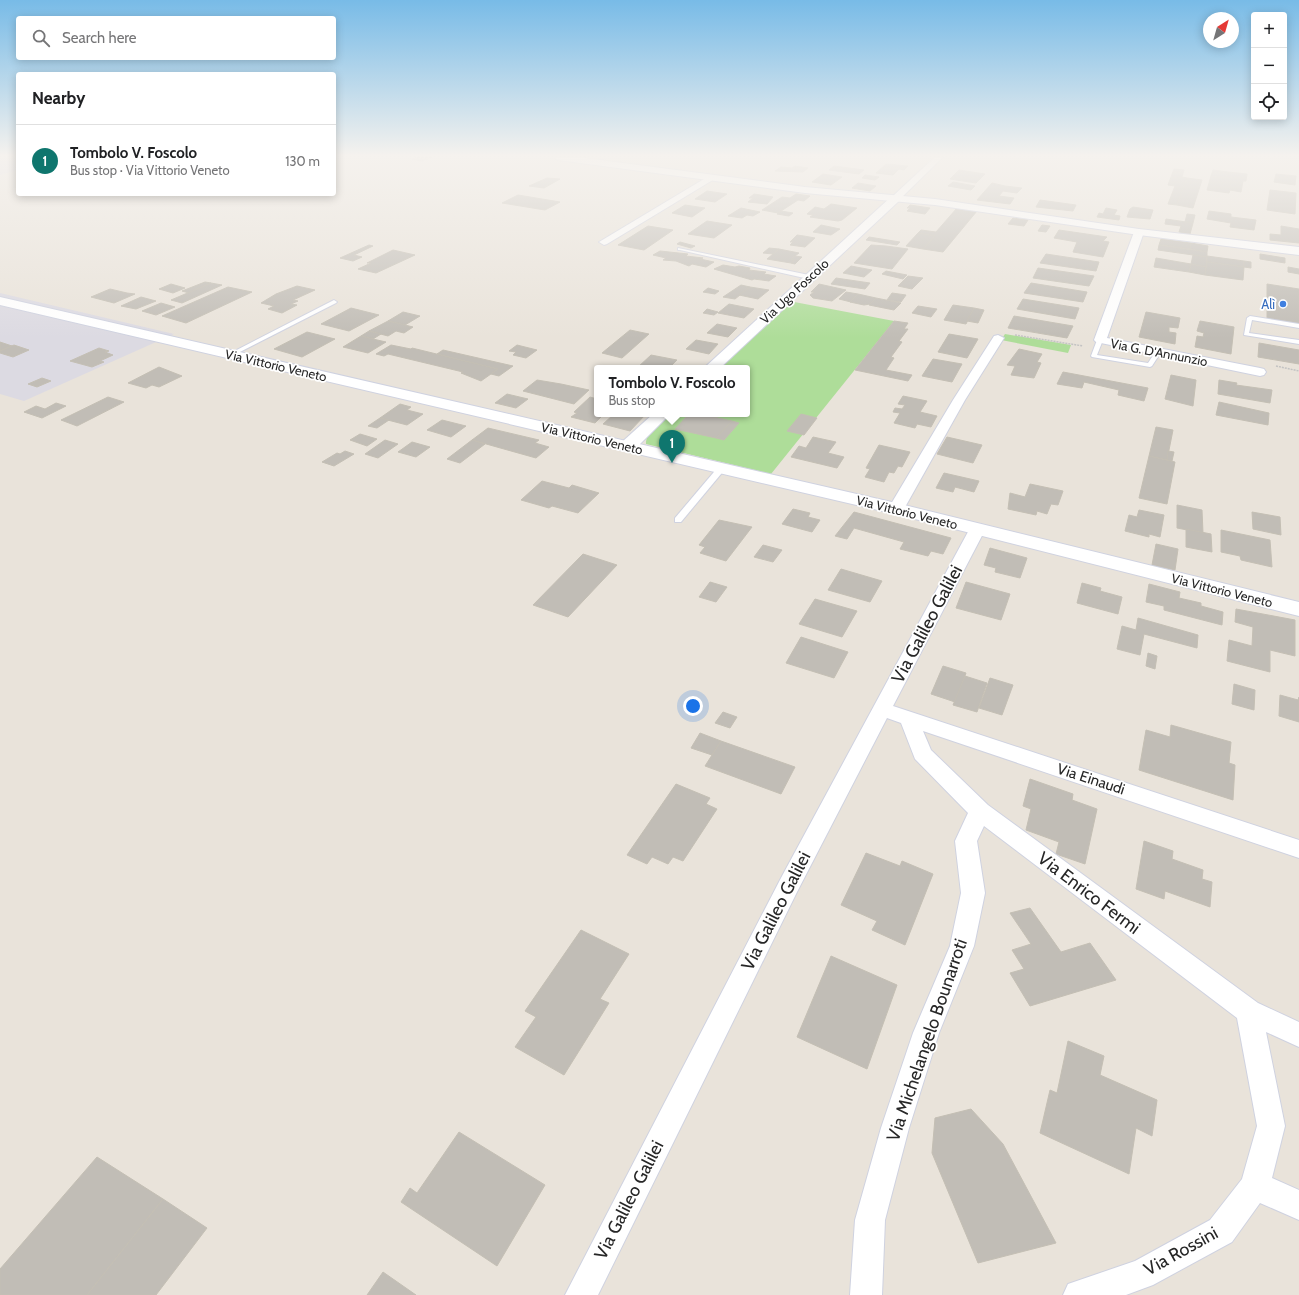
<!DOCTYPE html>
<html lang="en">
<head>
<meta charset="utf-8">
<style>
  :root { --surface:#fff; --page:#f6f6f6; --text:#202124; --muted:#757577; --line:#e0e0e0; --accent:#0f766e }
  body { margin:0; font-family:Cabin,sans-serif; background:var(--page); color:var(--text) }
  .controls { position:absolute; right:12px; top:12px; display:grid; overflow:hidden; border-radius:4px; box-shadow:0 2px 10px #0003 }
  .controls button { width:36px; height:36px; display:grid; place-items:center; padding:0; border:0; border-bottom:1px solid var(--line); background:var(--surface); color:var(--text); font:20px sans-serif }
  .compass { position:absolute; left:1203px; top:12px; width:36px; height:36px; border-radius:50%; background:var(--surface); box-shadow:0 2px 10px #0003; rotate:37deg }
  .you { position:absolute; left:693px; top:706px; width:14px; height:14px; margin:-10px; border:3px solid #fff; border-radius:50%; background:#1a73e8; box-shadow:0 0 0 6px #1a73e833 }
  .badge { display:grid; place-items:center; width:26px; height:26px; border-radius:50%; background:var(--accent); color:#fff; font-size:13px; font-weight:700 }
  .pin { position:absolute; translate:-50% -33px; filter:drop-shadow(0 1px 2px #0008) }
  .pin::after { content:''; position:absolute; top:21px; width:14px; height:12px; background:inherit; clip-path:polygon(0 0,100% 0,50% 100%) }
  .popup { position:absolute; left:594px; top:365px; width:156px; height:52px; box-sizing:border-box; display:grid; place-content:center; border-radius:4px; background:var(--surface); filter:drop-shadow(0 1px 3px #0005); font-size:13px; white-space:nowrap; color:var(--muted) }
  .popup b { font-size:15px; color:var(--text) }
  .popup::after { content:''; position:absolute; left:50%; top:100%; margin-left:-8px; border:8px solid transparent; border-top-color:var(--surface) }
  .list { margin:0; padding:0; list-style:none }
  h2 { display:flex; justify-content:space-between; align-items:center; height:52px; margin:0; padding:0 16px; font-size:17px }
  h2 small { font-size:13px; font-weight:400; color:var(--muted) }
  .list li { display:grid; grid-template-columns:26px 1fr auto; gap:12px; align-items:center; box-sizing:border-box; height:72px; padding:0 16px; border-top:1px solid var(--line) }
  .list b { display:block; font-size:15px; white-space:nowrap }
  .list p { margin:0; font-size:13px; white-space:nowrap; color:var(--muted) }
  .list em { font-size:13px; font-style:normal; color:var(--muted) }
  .icon { flex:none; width:22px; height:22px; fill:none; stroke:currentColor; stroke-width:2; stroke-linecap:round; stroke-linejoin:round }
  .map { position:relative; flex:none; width:1299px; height:1295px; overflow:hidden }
  .search { position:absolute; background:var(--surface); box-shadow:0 2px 10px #0003; left:16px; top:16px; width:320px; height:44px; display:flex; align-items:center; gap:10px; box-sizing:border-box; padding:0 14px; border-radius:4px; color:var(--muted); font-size:15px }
  .panel { position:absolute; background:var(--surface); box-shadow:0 2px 10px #0003; left:16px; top:72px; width:320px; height:124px; border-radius:4px }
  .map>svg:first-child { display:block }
</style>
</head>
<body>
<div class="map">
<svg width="1299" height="1295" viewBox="0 0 1299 1295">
  <rect width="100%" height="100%" fill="#e9e3da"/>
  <!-- industrial -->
  <g fill="#dcdae2">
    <polygon points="0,157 18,157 18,170 0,175"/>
    <polygon points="0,293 174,334 24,401 0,394"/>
  </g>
  <!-- green -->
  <g fill="#aedd99">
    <path d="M789 301 894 321 771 474 646 444C646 431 661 422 670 414H747V368H718Z"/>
    <polygon points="1005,334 1071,345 1068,353 1001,340"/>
  </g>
  <!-- building -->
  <g fill="#c1bdb6" stroke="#c4bfb4">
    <polygon points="417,157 432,157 422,161 412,159"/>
    <polygon points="886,164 908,166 904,170 899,169 893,175 876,173"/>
    <polygon points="795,166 808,168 803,172 775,171 781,167 792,168"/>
    <polygon points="834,166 864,170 859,174 829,170"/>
    <polygon points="1174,169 1184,170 1182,177 1187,178 1177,205 1168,204 1175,186 1168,185"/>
    <polygon points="959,170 985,174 976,183 950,179"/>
    <polygon points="1213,170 1228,172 1226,178 1211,176"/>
    <polygon points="1228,172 1247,174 1246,181 1243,181 1241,192 1230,190 1229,193 1207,190 1211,176 1226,178"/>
    <polygon points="823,174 842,177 831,185 812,182"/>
    <polygon points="1276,174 1296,176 1295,185 1274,182"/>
    <polygon points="865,175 879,177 875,180 862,178"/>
    <polygon points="547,178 560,179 544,188 529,186"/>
    <polygon points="1187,178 1202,180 1193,208 1177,205"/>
    <polygon points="953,182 975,186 971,190 948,186"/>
    <polygon points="858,183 876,186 870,191 852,188"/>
    <polygon points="992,183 1005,186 1022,188 1017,193 1003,191 999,196 1014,198 1010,204 977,200"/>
    <polygon points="1270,190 1296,193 1295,214 1267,210"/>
    <polygon points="707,191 727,194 715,202 695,199"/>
    <polygon points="754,194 773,197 767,204 748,202 753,198 749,198"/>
    <polygon points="796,194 810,196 804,201 798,200 778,213 762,210 782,197 790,198"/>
    <polygon points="518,195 560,202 545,210 502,203"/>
    <polygon points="1040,200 1076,205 1073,211 1036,207"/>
    <polygon points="831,204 857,208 842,220 838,221 810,217 813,215 807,214 815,207 824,209"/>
    <polygon points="685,205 705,208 692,217 672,213"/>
    <polygon points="910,205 930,208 925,214 907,211 910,208 907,208"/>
    <polygon points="1133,207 1153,210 1150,219 1127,217 1130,209"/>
    <polygon points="741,208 760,212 753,216 747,215 742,218 728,216"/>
    <polygon points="957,208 977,211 943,252 923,249 935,236 918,233 921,230 936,232"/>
    <polygon points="1106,208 1117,210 1114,215 1120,216 1119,220 1097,217 1099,213 1103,214"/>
    <polygon points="781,211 793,213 789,216 777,214"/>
    <polygon points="1209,211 1231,214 1231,217 1256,220 1254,230 1230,227 1231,223 1207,219"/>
    <polygon points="1187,214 1195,215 1193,223 1185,222"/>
    <polygon points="1013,218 1028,220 1024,226 1008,224"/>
    <polygon points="1166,219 1193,223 1190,234 1179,232 1181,226 1165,224"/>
    <polygon points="707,221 732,225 714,238 688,234"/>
    <polygon points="821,225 840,229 831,235 813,232"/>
    <polygon points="1042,225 1050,226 1046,232 1038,231"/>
    <polygon points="648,226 673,230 644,250 618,245"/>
    <polygon points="1281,226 1299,229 1299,243 1270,240 1270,234 1281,235"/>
    <polygon points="1059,230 1107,237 1103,241 1109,242 1103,257 1073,252 1077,242 1054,238"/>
    <polygon points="918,233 935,236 923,249 906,246"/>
    <polygon points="797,235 804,236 815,238 805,247 790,245 793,242 790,242"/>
    <polygon points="869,237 900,242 897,245 866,240"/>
    <polygon points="1161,239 1191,243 1190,249 1159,245"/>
    <polygon points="680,242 695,246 691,248 677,244"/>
    <polygon points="1191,243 1208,246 1207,252 1190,249"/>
    <polygon points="369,245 373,246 354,255 362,257 353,261 340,258"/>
    <polygon points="871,245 886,246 908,249 892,269 854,263"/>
    <polygon points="1159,245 1207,252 1207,257 1158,250"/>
    <polygon points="769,248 779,249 773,254 763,253"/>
    <polygon points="779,249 799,253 791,259 795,260 791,263 767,259"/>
    <polygon points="393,250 415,255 376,273 358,269 371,263 367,263"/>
    <polygon points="660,251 688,254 686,256 703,258 700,259 714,262 706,267 692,264 689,266 676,261 663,260 666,258 653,255"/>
    <polygon points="1046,254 1099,262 1096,271 1040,263"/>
    <polygon points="1260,254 1285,258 1285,263 1260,259"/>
    <polygon points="1193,255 1207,257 1206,267 1191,264"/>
    <polygon points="795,256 802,257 795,264 791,263 795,260 791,259"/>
    <polygon points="1207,256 1244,261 1244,267 1207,262"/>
    <polygon points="1156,258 1191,264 1189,272 1154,267"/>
    <polygon points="1244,261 1251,262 1251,268 1244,267"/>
    <polygon points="1207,262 1244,267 1243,280 1205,275"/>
    <polygon points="1191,264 1206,267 1205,275 1189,272"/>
    <polygon points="723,265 735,267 739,266 750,268 749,270 766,272 764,274 776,276 769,281 754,279 752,280 714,269"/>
    <polygon points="851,266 872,270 864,277 843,273"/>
    <polygon points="1288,267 1299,269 1299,274 1288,272"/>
    <polygon points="1038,268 1094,276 1089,286 1033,278"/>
    <polygon points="886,271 907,275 903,279 882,274"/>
    <polygon points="908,276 923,278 912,289 898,286"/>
    <polygon points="836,278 870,283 865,289 831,284"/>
    <polygon points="205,282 211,283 189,293 182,291"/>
    <polygon points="211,283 222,285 182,303 171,300"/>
    <polygon points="1031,283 1087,292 1083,302 1024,293"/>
    <polygon points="171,284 185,288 173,293 159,289"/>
    <polygon points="819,284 846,290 832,301 813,298 810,295 814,292 811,292"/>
    <polygon points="1267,284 1299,289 1299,324 1267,319"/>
    <polygon points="741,285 750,287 735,299 723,297"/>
    <polygon points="297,286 315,290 293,300 298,301 291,304 297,305 282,313 268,309 274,306 261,303 276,294"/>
    <polygon points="228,287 252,292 186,323 162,316"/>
    <polygon points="750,287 769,290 758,299 739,295"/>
    <polygon points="708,288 719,291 715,294 703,292"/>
    <polygon points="110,289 127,293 135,294 114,303 91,297"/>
    <polygon points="846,292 858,294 851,302 839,299"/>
    <polygon points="892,293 906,295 901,302 887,300"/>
    <polygon points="858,294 876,298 870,304 864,305 850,302"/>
    <polygon points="141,297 156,301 136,309 121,306"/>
    <polygon points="876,298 901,303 894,310 869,305"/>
    <polygon points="1023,299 1079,308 1075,319 1017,309"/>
    <polygon points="161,303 175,307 156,315 142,311"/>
    <polygon points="729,304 754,309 744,318 718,313"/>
    <polygon points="953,305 974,308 966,324 944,320"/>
    <polygon points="918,306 937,309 931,317 912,313"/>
    <polygon points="351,308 379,315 349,331 321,324"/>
    <polygon points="974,308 984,310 978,323 967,321"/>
    <polygon points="707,309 718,312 714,315 703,313"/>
    <polygon points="403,312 420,316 405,325 388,321"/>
    <polygon points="1146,312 1180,318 1178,328 1169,327 1169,332 1176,333 1175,344 1139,337"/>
    <polygon points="1014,316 1073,326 1067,338 1008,328"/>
    <polygon points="388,321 405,325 413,327 404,333 396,331 388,336 369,331"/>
    <polygon points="894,321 908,323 904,329 908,329 899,341 902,342 891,357 894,358 886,370 912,375 908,381 855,370"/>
    <polygon points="1200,321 1234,327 1231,354 1195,347 1197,336 1203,337 1204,333 1197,331"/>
    <polygon points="717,324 737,328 728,337 707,333"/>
    <polygon points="630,330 649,334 622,358 602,353"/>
    <polygon points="369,331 381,334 373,339 361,336"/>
    <polygon points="307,332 335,339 302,357 274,349"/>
    <polygon points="949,334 978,339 967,358 938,352"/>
    <polygon points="361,336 373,339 386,342 368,353 343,347"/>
    <polygon points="696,340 718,344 709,354 686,349"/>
    <polygon points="0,342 12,346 0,351"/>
    <polygon points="1259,343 1299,350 1299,364 1258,357"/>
    <polygon points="14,345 29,350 13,357 0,353 0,351"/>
    <polygon points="391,345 411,349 412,348 498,369 481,381 461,373 463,372 388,354 384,356 376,354"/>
    <polygon points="517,345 537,350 526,358 513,355 516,352 509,351"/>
    <polygon points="99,348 109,351 105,352 113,355 100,361 104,362 92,367 70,361"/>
    <polygon points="1019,349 1042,354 1037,362 1041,363 1034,378 1011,375 1015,366 1007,365"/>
    <polygon points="443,350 513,366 499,376 491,374 498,369 437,354"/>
    <polygon points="651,355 677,360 669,368 637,368"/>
    <polygon points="933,359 962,364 952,382 922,376"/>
    <polygon points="159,367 182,376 159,387 152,385 146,388 128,383"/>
    <polygon points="1063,372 1148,388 1144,401 1118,395 1119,390 1084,382 1082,388 1057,384"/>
    <polygon points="1171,375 1196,380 1193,406 1165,399"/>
    <polygon points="42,378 51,381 37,387 28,384"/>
    <polygon points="537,380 561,384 589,390 574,404 523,391"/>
    <polygon points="1219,380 1237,383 1236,385 1272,390 1270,403 1218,394"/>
    <polygon points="507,394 528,399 516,408 495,403"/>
    <polygon points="903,396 927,401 920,412 937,416 931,427 917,424 915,428 894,423 900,413 893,412 895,408 902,409 905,405 898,404"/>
    <polygon points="108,397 124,402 77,426 61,420"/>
    <polygon points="590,397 597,399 597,406 594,409 597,410 597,414 604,414 595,423 571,417 577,413 574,412"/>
    <polygon points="1219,402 1269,413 1268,425 1216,415"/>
    <polygon points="56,403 66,406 42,418 24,412 36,406 45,409"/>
    <polygon points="400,404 411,407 407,410 423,414 407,425 380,418"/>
    <polygon points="617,414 640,414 645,415 630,431 603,424 613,415"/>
    <polygon points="689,414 700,414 732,421 716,438 675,429"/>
    <polygon points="801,414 817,418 804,435 787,431"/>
    <polygon points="380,418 389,420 377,428 368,426"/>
    <polygon points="442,420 466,426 451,437 427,430"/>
    <polygon points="732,421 739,423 724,440 716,438"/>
    <polygon points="1156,427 1173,430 1167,460 1149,456"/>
    <polygon points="488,428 539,440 535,443 549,447 536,458 472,440"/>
    <polygon points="360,434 377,439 367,446 350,440"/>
    <polygon points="813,437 836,442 828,453 844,457 837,468 791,457 799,446 806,448"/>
    <polygon points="947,437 982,445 973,463 937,454"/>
    <polygon points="385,440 398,444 378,458 365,454"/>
    <polygon points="472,440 485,444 460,463 447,459"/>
    <polygon points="412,442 430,447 416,457 398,452"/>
    <polygon points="879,445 910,452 902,467 898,466 894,473 889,472 884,482 865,477 870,469 866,468"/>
    <polygon points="345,451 354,454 334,466 322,462 337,453 340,454"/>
    <polygon points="1168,451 1174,452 1172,461 1167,460"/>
    <polygon points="1149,456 1175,462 1167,504 1139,498"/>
    <polygon points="944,473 979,481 974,492 955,487 953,492 936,488"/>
    <polygon points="542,481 569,488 572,485 599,493 578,513 552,506 549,508 521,500"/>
    <polygon points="1030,484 1063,491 1058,505 1051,504 1047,514 1037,511 1036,515 1008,509 1010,493 1025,497"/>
    <polygon points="1177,505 1202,510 1203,533 1177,528"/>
    <polygon points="793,509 810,513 808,517 820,520 812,532 782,524"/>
    <polygon points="1139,510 1164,515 1160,537 1149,534 1149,537 1125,531 1129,515 1137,517"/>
    <polygon points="854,512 951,538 943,554 931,551 928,556 900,549 904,542 854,528 847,539 835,536"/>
    <polygon points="1252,512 1280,517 1281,535 1253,529"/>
    <polygon points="719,520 752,527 726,561 700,553 705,547 699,545"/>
    <polygon points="1186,529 1211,534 1212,552 1186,547"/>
    <polygon points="1221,530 1270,540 1272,567 1241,560 1240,556 1221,552"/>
    <polygon points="1156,544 1178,549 1175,570 1152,565"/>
    <polygon points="763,545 782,550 773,562 754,557"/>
    <polygon points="990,548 1027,558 1020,578 995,572 996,568 984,565"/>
    <polygon points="583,554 617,565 568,617 533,605"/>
    <polygon points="841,569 882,581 870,602 828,590"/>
    <polygon points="710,582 727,587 716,602 699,597"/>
    <polygon points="966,582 1010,594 1001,620 956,608"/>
    <polygon points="1082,583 1101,588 1100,591 1122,597 1118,614 1077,603"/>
    <polygon points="1149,584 1180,592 1179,598 1201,603 1201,606 1223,612 1222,625 1164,610 1164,606 1146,602"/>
    <polygon points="815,599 857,611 842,637 799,624"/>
    <polygon points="1236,609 1295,620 1295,656 1270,650 1270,672 1227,661 1229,640 1252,646 1253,627 1235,622"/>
    <polygon points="1138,618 1198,635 1197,648 1144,634 1140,655 1117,649 1122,626 1136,630"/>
    <polygon points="801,637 848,652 834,678 786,663"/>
    <polygon points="1148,653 1157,656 1155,669 1146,666"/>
    <polygon points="943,666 966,673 955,702 931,694"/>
    <polygon points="965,676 987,683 977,712 953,705"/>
    <polygon points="990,678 1013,685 1002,715 979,708"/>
    <polygon points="1234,684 1255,690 1254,710 1232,704"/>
    <polygon points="1280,695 1298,700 1299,697 1299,722 1279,716"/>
    <polygon points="723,712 737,717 730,728 715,723"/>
    <polygon points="1171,725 1231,742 1229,763 1235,765 1233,800 1139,770 1146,730 1170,737"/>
    <polygon points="700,733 721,741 712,755 691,748"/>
    <polygon points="721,741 795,767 781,794 705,766"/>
    <polygon points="1030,779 1073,794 1072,800 1097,809 1085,864 1056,854 1059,842 1026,830 1031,809 1023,806"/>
    <polygon points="676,784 710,798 706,804 717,809 683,861 673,857 668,864 652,857 647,864 627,855"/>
    <polygon points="1144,841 1173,851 1172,859 1203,870 1202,879 1212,882 1210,907 1165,891 1164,899 1136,889"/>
    <polygon points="866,853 900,866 902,861 933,874 905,945 872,930 877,921 841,905"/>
    <polygon points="1030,908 1061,952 1090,943 1116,980 1030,1006 1010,973 1024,969 1012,950 1031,944 1010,913"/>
    <polygon points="581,930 629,954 600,999 609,1003 564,1075 515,1047 536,1017 525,1011"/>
    <polygon points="831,956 897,985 867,1069 797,1037"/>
    <polygon points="1068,1041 1104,1056 1100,1075 1157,1100 1152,1136 1136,1128 1129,1174 1040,1133 1050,1090 1057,1093"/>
    <polygon points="971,1109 1003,1144 1056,1243 978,1263 932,1153 935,1118"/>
    <polygon points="459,1132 545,1185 497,1266 401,1202 410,1188 417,1193"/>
    <polygon points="97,1157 163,1199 87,1295 0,1295 0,1269"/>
    <polygon points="163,1199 207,1228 156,1295 87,1295"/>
    <polygon points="383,1272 416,1295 367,1295"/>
  </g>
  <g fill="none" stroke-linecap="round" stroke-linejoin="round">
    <defs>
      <g id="service">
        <polygon points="678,248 809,275 812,277 809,279 680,250 678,250"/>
        <polygon points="334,300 337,302 336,303 232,356 227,355"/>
        <polygon points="1250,316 1299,324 1299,328 1252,320 1249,333 1299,340 1299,344 1244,335 1247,318"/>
        <polygon points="1100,338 1103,340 1097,355 1148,363 1156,351 1161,352 1152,366 1150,367 1092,357 1091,356 1097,340"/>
        <polygon points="719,466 725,466 726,468 681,522 675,522 675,518"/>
      </g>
      <g id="minor">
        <polygon points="935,157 943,157 899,200 893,200 893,196"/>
        <polygon points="709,176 716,178 607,244 604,245 599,242"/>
        <polygon points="1139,229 1144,232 1107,338 1260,368 1264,369 1266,372 1264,375 1260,376 1096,342 1094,340 1134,232"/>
        <polygon points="998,335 1004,338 965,400 904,509 901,512 891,512 888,509 953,400 994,336"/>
        <polygon points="977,525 982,527 985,530 893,706 1299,840 1299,858 923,731 931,750 988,805 1258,1003 1299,1022 1299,1047 1266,1032 1285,1126 1272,1178 1299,1190 1299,1220 1260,1203 1232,1242 1153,1285 1126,1295 1063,1295 1068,1284 1135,1261 1210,1220 1242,1179 1257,1126 1237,1018 984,826 977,841 985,893 974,946 939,1033 909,1128 885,1220 882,1295 850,1295 855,1220 881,1128 913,1033 950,946 961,893 955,841 968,813 915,759 901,723 887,718 797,892 598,1295 565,1295 781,878 969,530 972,527"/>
      </g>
      <g id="tertiary">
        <polygon points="896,195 900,196 901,198 900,200 720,368 704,368 892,196"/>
        <polygon points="653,414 670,414 634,450 628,451 622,450 620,446 622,442"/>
      </g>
      <g id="secondary">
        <polygon points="553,157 577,157 805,187 935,199 1139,229 1299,247 1299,255 1139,235 935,205 805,193 558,160"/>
        <polygon points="0,297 896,503 1299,602 1299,616 895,514 0,305"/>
      </g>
    </defs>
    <!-- service casing -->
    <use href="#service" stroke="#cfd2e0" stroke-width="2"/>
    <!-- minor casing -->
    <use href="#minor" stroke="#cfd2e0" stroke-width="2"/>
    <!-- tertiary casing -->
    <use href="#tertiary" stroke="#cfd2e0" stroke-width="2"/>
    <!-- secondary casing -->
    <use href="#secondary" stroke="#cfd2e0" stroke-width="2"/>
    <!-- path -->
    <g stroke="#c3c3c3" stroke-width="1.5" stroke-dasharray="2 1" stroke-linecap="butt">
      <polyline points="1015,335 1083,346"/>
      <polyline points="1276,366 1299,371"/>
    </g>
    <!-- service -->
    <use href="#service" fill="#fff" fill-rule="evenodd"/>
    <!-- minor -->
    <use href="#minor" fill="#fff" fill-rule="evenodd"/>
    <!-- tertiary -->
    <use href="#tertiary" fill="#fff" fill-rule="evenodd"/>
    <!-- secondary -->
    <use href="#secondary" fill="#fff" fill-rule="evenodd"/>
  </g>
  <!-- sky -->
  <linearGradient id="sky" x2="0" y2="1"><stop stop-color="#78bbe7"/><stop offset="0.46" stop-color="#f5f2ee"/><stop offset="1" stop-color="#f5f2ee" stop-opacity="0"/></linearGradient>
  <rect width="1299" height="338" fill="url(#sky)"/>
  <!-- markers -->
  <circle fill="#3f7fe0" stroke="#fff" stroke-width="1.5" cx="1283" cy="304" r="4"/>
  <g text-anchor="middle" stroke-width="3.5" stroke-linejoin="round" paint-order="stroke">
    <!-- far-street labels -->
    <g font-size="13" fill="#272727" stroke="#fff">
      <text transform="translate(794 291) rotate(-43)" y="5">Via Ugo Foscolo</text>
      <text transform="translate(1159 352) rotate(11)" y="5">Via G. D'Annunzio</text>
      <text transform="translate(276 365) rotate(13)" y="5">Via Vittorio Veneto</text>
      <text transform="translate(592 438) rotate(13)" y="5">Via Vittorio Veneto</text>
      <text transform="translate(907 512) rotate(14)" y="5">Via Vittorio Veneto</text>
      <text transform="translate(1222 590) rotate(14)" y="5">Via Vittorio Veneto</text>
    </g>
    <!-- far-shop labels -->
    <g font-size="13" fill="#366cbe" stroke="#fff" text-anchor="end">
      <text x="1275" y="309">Alì</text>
    </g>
    <!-- street labels -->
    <g font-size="15" fill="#272727" stroke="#fff">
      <text transform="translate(1091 779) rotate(18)" y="5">Via Einaudi</text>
    </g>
    <!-- near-street labels -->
    <g font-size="18" fill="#272727" stroke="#fff">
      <text transform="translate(927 624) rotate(-62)" y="6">Via Galileo Galilei</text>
      <text transform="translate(1089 893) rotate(37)" y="6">Via Enrico Fermi</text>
      <text transform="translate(776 911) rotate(-63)" y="6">Via Galileo Galilei</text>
      <text transform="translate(927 1040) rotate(-71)" y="6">Via Michelangelo Bounarroti</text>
      <text transform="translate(629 1200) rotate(-63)" y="6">Via Galileo Galilei</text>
      <text transform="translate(1181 1251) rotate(-29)" y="6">Via Rossini</text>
    </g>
  </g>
</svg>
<div class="controls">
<button>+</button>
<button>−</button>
<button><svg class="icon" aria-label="locate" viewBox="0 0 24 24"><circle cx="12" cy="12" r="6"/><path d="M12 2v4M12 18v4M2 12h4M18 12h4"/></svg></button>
</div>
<svg class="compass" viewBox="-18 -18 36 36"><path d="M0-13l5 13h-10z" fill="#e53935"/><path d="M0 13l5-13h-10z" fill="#757577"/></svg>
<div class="you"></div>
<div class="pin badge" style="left:672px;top:463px">1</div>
<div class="popup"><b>Tombolo V. Foscolo</b>Bus stop</div>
<div class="search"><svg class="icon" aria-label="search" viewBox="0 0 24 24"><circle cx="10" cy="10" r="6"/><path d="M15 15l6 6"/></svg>Search here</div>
<section class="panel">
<h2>Nearby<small></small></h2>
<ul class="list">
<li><span class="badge">1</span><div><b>Tombolo V. Foscolo</b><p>Bus stop · Via Vittorio Veneto</p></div><em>130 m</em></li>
</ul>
</section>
</div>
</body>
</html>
